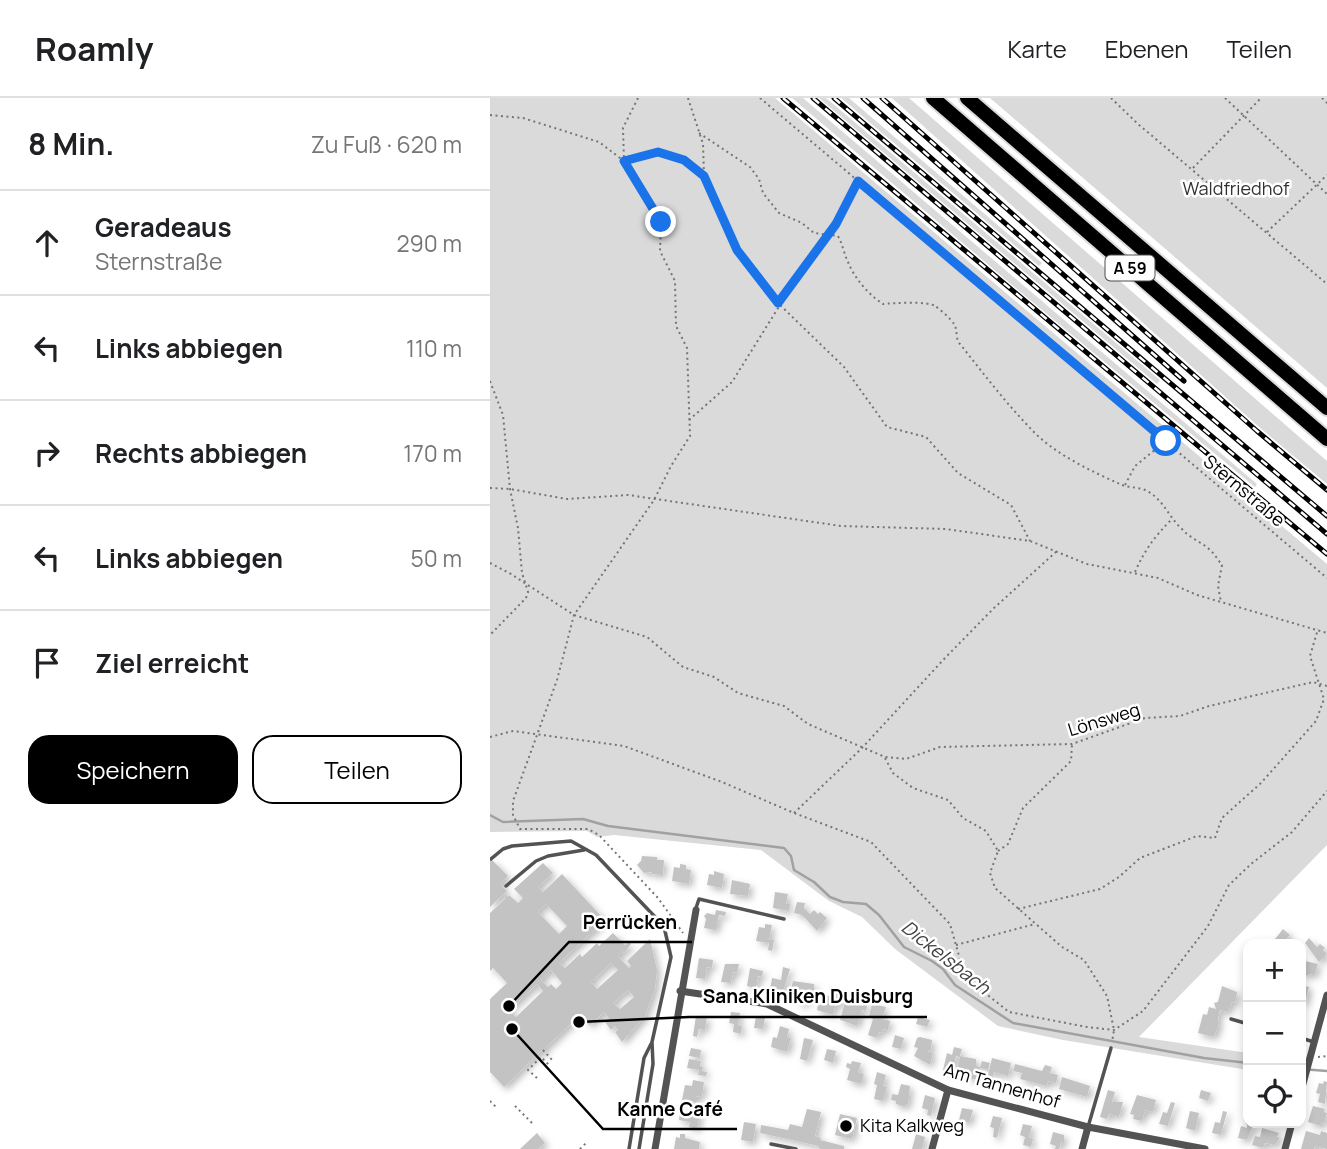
<!DOCTYPE html>
<html lang="de">
<head>
<meta charset="utf-8">
<style>
  :root { --surface:#fff; --page:#f2f2f2; --text:#202124; --muted:#757577; --line:#e0e0e0; --accent:#000 }
  body { margin:0; font-family:Manrope,sans-serif; background:var(--page); color:var(--text) }
  .controls { position:absolute; right:21px; bottom:21px; display:grid; overflow:hidden; border-radius:14px; box-shadow:0 4px 10px #0003 }
  .controls button { width:63px; height:63px; display:grid; place-items:center; padding:0; border:0; border-bottom:2px solid var(--line); background:var(--surface); color:var(--text); font:35px sans-serif }
  .stop { position:absolute; width:21px; height:21px; margin:-16px; border:5px solid #1a73e8; border-radius:50%; background:#fff }
  .stop.end { background:#1a73e8; border-color:#fff; box-shadow:0 2px 7px #0008 }
  .list { margin:0; padding:0; list-style:none }
  h2 { display:flex; justify-content:space-between; align-items:center; height:91px; margin:0; padding:0 28px; font-size:30px }
  h2 small { font-size:23px; font-weight:400; color:var(--muted) }
  .list li { display:grid; grid-template-columns:46px 1fr auto; gap:21px; align-items:center; box-sizing:border-box; height:105px; padding:0 28px; border-top:2px solid var(--line) }
  .list b { display:block; font-size:26px; white-space:nowrap }
  .list p { margin:0; font-size:23px; white-space:nowrap; color:var(--muted) }
  .list em { font-size:23px; font-style:normal; color:var(--muted) }
  .actions { display:flex; gap:14px; padding:21px 28px }
  .actions a { flex:1; padding:16px 0; border:2px solid var(--accent); border-radius:21px; text-align:center; font-size:24px; color:var(--accent) }
  .actions .main { background:var(--accent); color:#fff }
  .icon { flex:none; width:38px; height:38px; fill:none; stroke:currentColor; stroke-width:2; stroke-linecap:round; stroke-linejoin:round }
  .map { position:relative; flex:none; width:837px; height:1051px; overflow:hidden }
  header { display:flex; align-items:center; gap:42px; box-sizing:border-box; height:98px; padding:0 35px; background:var(--surface); border-bottom:2px solid var(--line) }
  header strong { font-size:33px }
  nav { display:flex; gap:38px; margin-inline-start:auto; font-size:24px }
  main { display:flex }
  aside { flex:1; background:var(--surface) }
  .map>svg:first-child { display:block }
</style>
</head>
<body>
<header>
<strong>Roamly</strong>
<nav><a>Karte</a><a>Ebenen</a><a>Teilen</a></nav>
</header>
<main>
<aside>
<h2>8 Min.<small>Zu Fuß · 620 m</small></h2>
<ul class="list">
<li><svg class="icon" aria-label="ahead" viewBox="0 0 24 24"><path d="M12 20V5M6 11l6-6 6 6"/></svg><div><b>Geradeaus</b><p>Sternstraße</p></div><em>290 m</em></li>
<li><svg class="icon" aria-label="left" viewBox="0 0 24 24"><path d="M17 20v-9H6M10 6l-5 5 5 5"/></svg><div><b>Links abbiegen</b></div><em>110 m</em></li>
<li><svg class="icon" aria-label="right" viewBox="0 0 24 24"><path d="M7 20v-9h11M14 6l5 5-5 5"/></svg><div><b>Rechts abbiegen</b></div><em>170 m</em></li>
<li><svg class="icon" aria-label="left" viewBox="0 0 24 24"><path d="M17 20v-9H6M10 6l-5 5 5 5"/></svg><div><b>Links abbiegen</b></div><em>50 m</em></li>
<li><svg class="icon" aria-label="arrive" viewBox="0 0 24 24"><path d="M6 21V4h12l-3 4 3 4H6"/></svg><div><b>Ziel erreicht</b></div></li>
</ul>
<div class="actions"><a class="main">Speichern</a><a>Teilen</a></div>
</aside>
<div class="map">
<svg width="837" height="1051" viewBox="0 0 837 1051">
  <defs>
    <filter id="shadow"><feDropShadow dx="3.5" dy="3.5" stdDeviation="3.5" flood-color="#0004"/></filter>
  </defs>
  <rect width="100%" height="100%" fill="#fff"/>
  <!-- green -->
  <g fill="#dadada">
    <polygon points="0,0 285,0 837,466 837,747 649,939 758,955 758,972 573,942 508,928 405,851 372,819 339,803 271,752 124,737 107,739 97,733 0,734"/>
    <polygon points="302,0 313,0 767,386 765,389 528,192"/>
    <polygon points="329,0 336,0 670,282 667,286"/>
    <polygon points="351,0 359,0 552,165 549,168"/>
    <polygon points="402,0 419,0 837,363 837,386 769,329"/>
    <polygon points="500,0 837,0 837,290"/>
  </g>
  <g fill="none" stroke-linecap="round" stroke-linejoin="round">
    <!-- stream -->
    <g stroke="#a1a1a1" stroke-width="2.5">
      <polyline points="0,717 13,724 93,721 118,728 294,750 301,758 304,772 324,784 340,799 353,804 376,806 389,817 414,849 442,863 453,871 465,887 523,925 714,960 758,965"/>
      <polyline points="811,971 837,973"/>
    </g>
  </g>
  <!-- building -->
  <g fill="#c3c3c3" fill-rule="evenodd" filter="url(#shadow)">
    <polygon points="152,758 167,759 167,762 174,762 173,777 162,776 162,774 154,775 147,767 151,763"/>
    <polygon points="0,760 18,778 10,786 17,793 0,809"/>
    <path d="M53 765 63 775 48 789 53 794 72 776 115 822 69 865 75 870 90 856 92 859 107 845 109 848 123 835 135 847 139 844 141 846 134 855 133 853 128 858 139 870 141 868 137 863 160 841 167 872 165 891 155 918 132 944 125 934 128 932 125 928 121 932 115 924 119 920 114 914 100 927 90 917 54 951 56 954 54 956 51 953 14 989 0 974V901L17 885 3 870 0 873V815L16 800 14 798 16 796 18 799 19 797 28 805 33 800 24 791ZM56 806 77 828 69 836 48 814ZM121 865 128 872 107 891 101 884ZM61 872 72 885 66 891 61 886 58 889 51 882ZM47 886 53 893 26 919 19 912ZM138 892 144 899 130 911 123 905Z"/>
    <polygon points="190,766 196,767 196,771 201,772 199,786 182,783 184,769 190,770"/>
    <polygon points="224,773 234,776 232,790 217,787 219,776 224,777"/>
    <polygon points="242,782 260,786 258,798 240,796"/>
    <polygon points="285,794 298,796 296,806 300,806 299,813 283,810"/>
    <polygon points="307,804 315,805 314,810 320,816 324,812 328,816 330,814 337,820 327,833 312,817 304,815"/>
    <polygon points="226,812 236,814 235,818 229,817 226,832 214,830 216,821 214,818 217,815 225,817"/>
    <polygon points="275,826 282,827 279,842 284,842 282,853 278,852 279,845 266,843 269,829 275,830"/>
    <polygon points="793,831 800,837 797,840 801,846 781,846"/>
    <polygon points="819,840 827,849 830,846 835,850 833,852 837,856 829,864 815,845"/>
    <polygon points="209,860 223,862 222,870 217,869 215,881 206,880"/>
    <polygon points="815,863 828,866 825,877 819,876 818,878 811,874 811,867 814,868"/>
    <polygon points="235,866 249,866 247,875 243,874 241,885 231,884"/>
    <polygon points="293,869 300,871 293,894 280,892 282,880 291,882"/>
    <polygon points="260,870 273,873 272,879 268,878 266,890 257,888"/>
    <polygon points="303,883 324,886 324,896 319,894 316,906 307,904 309,897 299,896"/>
    <polygon points="811,887 819,889 815,905 811,904"/>
    <polygon points="732,888 747,894 745,905 742,904 738,914 730,912 728,920 729,926 724,939 708,935 713,916 717,917 719,909 726,911 724,905 728,904"/>
    <polygon points="345,894 347,895 348,900 349,895 353,896 351,906 346,905 343,917 327,912 329,900 335,901 335,897 344,899"/>
    <polygon points="374,903 378,904 376,913 372,912 367,928 350,922 355,904 373,908"/>
    <polygon points="382,906 396,909 392,921 400,923 398,932 393,931 392,935 389,934 387,940 378,937 383,921 379,918"/>
    <polygon points="241,914 250,915 248,927 252,928 251,936 243,934 244,926 239,925"/>
    <polygon points="206,918 217,919 215,932 209,931 207,939 203,938"/>
    <polygon points="266,918 275,920 273,931 264,930"/>
    <polygon points="428,919 440,922 437,929 426,926"/>
    <polygon points="290,928 299,931 297,939 301,940 297,954 281,949 283,939 287,940"/>
    <polygon points="405,937 414,940 411,951 402,949"/>
    <polygon points="430,939 442,942 441,952 437,953 443,955 440,967 424,958 428,950 424,949 427,940"/>
    <polygon points="314,940 323,942 317,963 310,961"/>
    <polygon points="464,949 472,951 470,958 486,961 486,968 490,969 492,963 500,965 498,972 490,970 487,982 476,979 479,971 467,970 470,959 466,958 462,975 453,972 457,955 462,957"/>
    <polygon points="201,950 211,952 210,960 199,958"/>
    <polygon points="337,951 346,953 343,965 334,962"/>
    <polygon points="502,960 521,965 518,978 504,974 503,979 498,977"/>
    <polygon points="199,961 211,963 210,968 213,969 212,973 217,974 216,978 208,977 209,972 197,970"/>
    <polygon points="362,963 371,965 368,974 374,976 371,986 357,982 360,971 356,969 357,965 361,966"/>
    <polygon points="525,966 552,973 555,967 562,969 560,975 568,977 566,985 558,983 557,988 530,981 532,975 523,973"/>
    <polygon points="387,974 396,977 393,988 397,989 393,1003 384,1001 387,987 384,986"/>
    <polygon points="572,979 600,988 597,999 569,991"/>
    <polygon points="203,982 214,984 212,999 206,998 206,1004 192,1002 195,987 202,988"/>
    <polygon points="834,983 837,984 835,1006 828,1004 830,996 826,995 829,985 833,986"/>
    <polygon points="411,986 420,988 418,1007 416,1006 415,1009 406,1006 406,1003 401,1002 402,996 408,997"/>
    <polygon points="618,992 625,994 622,1004 633,1004 629,1019 619,1016 617,1021 610,1019"/>
    <polygon points="711,992 721,995 718,1003 709,1000"/>
    <polygon points="435,997 445,1000 441,1018 437,1017 438,1012 432,1010"/>
    <polygon points="647,997 666,1002 663,1014 655,1012 652,1023 643,1021 644,1017 640,1016"/>
    <polygon points="681,1004 685,1005 678,1028 669,1026 673,1014 677,1015"/>
    <polygon points="823,1008 835,1011 834,1014 837,1015 834,1026 831,1025 831,1028 818,1024"/>
    <polygon points="472,1010 483,1012 479,1025 469,1022"/>
    <polygon points="317,1011 331,1014 325,1038 331,1040 330,1042 354,1048 354,1051 331,1051 328,1050 329,1048 270,1035 271,1027 298,1032 300,1026 312,1029"/>
    <polygon points="190,1013 210,1015 207,1031 199,1029 200,1024 189,1022"/>
    <polygon points="700,1013 709,1015 705,1033 696,1030"/>
    <polygon points="733,1013 737,1014 731,1037 722,1035 725,1024 730,1025"/>
    <polygon points="350,1016 367,1020 362,1041 345,1037"/>
    <polygon points="503,1018 512,1020 507,1040 503,1039 504,1030 500,1029"/>
    <polygon points="254,1024 266,1026 263,1044 251,1042"/>
    <polygon points="755,1025 764,1025 757,1042 748,1040 751,1028 757,1030 757,1026"/>
    <polygon points="533,1026 542,1028 539,1039 543,1041 541,1049 533,1047 535,1039 530,1037"/>
    <polygon points="772,1030 789,1035 787,1039 790,1040 785,1047 775,1045 773,1050 762,1047 765,1038 770,1039"/>
    <polygon points="816,1033 830,1037 831,1033 837,1035 837,1051 825,1048 824,1051 811,1051"/>
    <polygon points="563,1034 574,1037 574,1045 571,1044 569,1051 565,1051 566,1048 560,1046"/>
    <polygon points="47,1035 55,1045 48,1051 30,1051"/>
    <polygon points="190,1036 195,1036 195,1040 210,1044 209,1051 184,1051 186,1039 190,1040"/>
    <polygon points="426,1036 435,1039 432,1051 422,1051"/>
  </g>
  <g fill="none" stroke-linecap="round" stroke-linejoin="round">
    <defs>
      <g id="highway">
        <polyline points="443,0 837,341"/>
        <polyline points="477,0 837,310"/>
      </g>
    </defs>
    <!-- highway casing -->
    <use href="#highway" stroke="#dbdbdb" stroke-width="18"/>
    <!-- path -->
    <g stroke="#757575" stroke-width="2" stroke-dasharray="2 3.5" stroke-linecap="butt">
      <polyline points="148,0 133,30 134,63 168,54 193,62 213,78"/>
      <polyline points="198,0 213,46 214,78 223,100 247,152 289,206"/>
      <polyline points="270,0 837,480"/>
      <polyline points="621,0 648,26 837,186"/>
      <polyline points="735,0 837,96"/>
      <polyline points="832,0 837,5"/>
      <polyline points="0,17 33,20 109,44 134,63 171,124 170,153 185,183 186,228 197,250 200,338 181,368 164,402 84,517 67,582 23,703 23,717 30,731 98,731 109,737 168,800 193,835"/>
      <path d="M209 35 260 69 269 81 273 95 289 115 312 125 324 135 348 138C353 147 354 156 358 164 365 181 378 196 393 206 404 205 438 203 445 208 450 211 461 221 464 226 468 232 465 241 470 246 493 275 515 304 541 331 564 356 601 373 632 387 640 390 650 389 657 393 674 402 679 420 693 432 700 440 711 444 719 451 724 455 728 462 732 467L728 488 731 504"/>
      <polyline points="703,70 771,0"/>
      <polyline points="777,134 837,77"/>
      <polyline points="288,204 346,126 368,84"/>
      <polyline points="0,283 13,317 20,391 28,430 32,475 38,494 36,500 0,537"/>
      <polyline points="199,322 242,284 290,207 354,269 397,329 436,339 468,375 521,407 540,443"/>
      <polyline points="635,387 645,368 676,343"/>
      <polyline points="0,390 20,391 77,401 138,397 351,428 456,431 540,443 597,466 668,480 707,497 837,535"/>
      <polyline points="0,465 21,476 84,517 157,539 193,569 224,579 248,595 294,608 318,626 395,659 416,661 450,649 582,646 655,620 690,618 719,608 823,584 837,588"/>
      <path d="M645 474C654 453 665 438 681 422"/>
      <polyline points="0,639 23,633 134,648 232,684 304,715 381,744 460,826 475,879 519,914 597,929 624,932 653,913 718,828 739,787 761,766 802,734 837,693"/>
      <polyline points="395,660 403,675 423,690 458,702 473,720 496,733 508,753 500,775 505,790 572,849 594,862 617,898 624,932 622,944"/>
      <polyline points="304,715 371,651 455,560 504,510 567,453"/>
      <polyline points="508,753 518,746 533,710 581,663 582,647"/>
      <polyline points="528,811 610,791 629,779 650,760 707,738 725,740 732,720 771,685 826,623 834,601 820,558 828,531"/>
      <polyline points="466,847 545,826"/>
      <polyline points="53,952 64,964"/>
      <polyline points="828,959 837,958"/>
      <polyline points="47,980 38,972 51,959 60,968"/>
      <polyline points="0,1003 7,1010"/>
      <polyline points="25,1008 44,1027"/>
      <polyline points="90,1051 97,1044"/>
    </g>
    <!-- lane -->
    <g stroke="#535353" stroke-width="3.5">
      <polyline points="1,761 13,751 22,748 81,743 106,757 168,822 175,833 181,859 162,944 163,966 149,1051"/>
      <polyline points="16,788 46,763 58,758 94,752"/>
      <polyline points="206,810 209,801 294,821"/>
      <polyline points="741,921 758,926"/>
      <polyline points="811,940 824,944"/>
      <polyline points="598,1029 621,950"/>
      <polyline points="281,1046 306,1051"/>
      <polyline points="139,1051 154,960 161,946"/>
    </g>
    <!-- street -->
    <g stroke="#535353" stroke-width="7">
      <polyline points="190,893 277,906 458,992 598,1029 715,1051"/>
      <polyline points="811,993 837,897"/>
      <polyline points="165,1051 206,812"/>
      <polyline points="442,1051 458,992"/>
      <polyline points="592,1051 598,1029"/>
      <polyline points="795,1051 802,1025"/>
    </g>
    <!-- highway -->
    <use href="#highway" stroke="#000" stroke-width="14"/>
    <defs>
      <g id="rail">
        <polyline points="293,0 837,456"/>
        <polyline points="323,0 837,436"/>
        <polyline points="344,0 837,418"/>
        <polyline points="373,0 694,283"/>
        <polyline points="392,0 767,333 837,392"/>
      </g>
    </defs>
    <!-- rail casing -->
    <use href="#rail" stroke="#000" stroke-width="5"/>
    <!-- rail -->
    <use href="#rail" stroke="#fff" stroke-width="2.5" stroke-dasharray="8" stroke-linecap="butt"/>
  </g>
  <g fill="none" stroke-linecap="round" stroke-linejoin="round">
    <!-- route -->
    <polyline stroke="#1a73e8" stroke-width="9" points="171,124 134,63 168,54 194,62 214,78 247,152 288,205 346,126 368,83 676,343"/>
  </g>
  <!-- markers -->
  <circle fill="#000" stroke="#fff" stroke-width="2.5" cx="356" cy="1028" r="7"/>
  <g text-anchor="middle" stroke-width="5" stroke-linejoin="round" paint-order="stroke">
    <!-- shield labels -->
    <rect fill="#fff" stroke="#4c4c4c" stroke-width="2" x="615.5" y="157.5" width="49" height="25" rx="5"/>
    <g font-size="16" font-weight="bold" fill="#000">
      <text x="640" y="176">A 59</text>
    </g>
    <!-- park labels -->
    <g font-size="18" fill="#313131" stroke="#fff">
      <text x="746" y="97">Waldfriedhof</text>
    </g>
    <!-- street labels -->
    <g font-size="18" fill="#000" stroke="#fff">
      <text transform="translate(754 393) rotate(40)" y="6">Sternstraße</text>
      <text transform="translate(614 622) rotate(-17)" y="6">Lönsweg</text>
      <text transform="translate(512 988) rotate(16)" y="6">Am Tannenhof</text>
    </g>
    <!-- poi labels -->
    <g font-size="18" fill="#000" stroke="#fff" text-anchor="start">
      <text x="370" y="1034">Kita Kalkweg</text>
    </g>
    <!-- water labels -->
    <g font-size="19" font-style="italic" fill="#424242" stroke="#fff">
      <text transform="translate(456 859) rotate(38)" y="7">Dickelsbach</text>
    </g>
  </g>
  <!-- callouts -->
  <path fill="none" stroke="#000" stroke-width="2.5" d="M19 908L79 844H202M89 924L199 919H437M22 931L113 1031H247"/>
  <g fill="#000" stroke="#fff" stroke-width="2.5">
    <circle cx="19" cy="908" r="7"/>
    <circle cx="89" cy="924" r="7"/>
    <circle cx="22" cy="931" r="7"/>
  </g>
  <g font-size="19" text-anchor="middle" font-weight="bold" fill="#000" stroke="#fff" stroke-width="5" stroke-linejoin="round" paint-order="stroke">
    <text x="140" y="831">Perrücken</text>
    <text x="318" y="905">Sana Kliniken Duisburg</text>
    <text x="180" y="1018">Kanne Café</text>
  </g>
</svg>
<div class="controls">
<button>+</button>
<button>−</button>
<button><svg class="icon" aria-label="locate" viewBox="0 0 24 24"><circle cx="12" cy="12" r="6"/><path d="M12 2v4M12 18v4M2 12h4M18 12h4"/></svg></button>
</div>
<div class="stop" style="left:676px;top:343px"></div>
<div class="stop end" style="left:171px;top:124px"></div>
</div>
</main>
</body>
</html>
